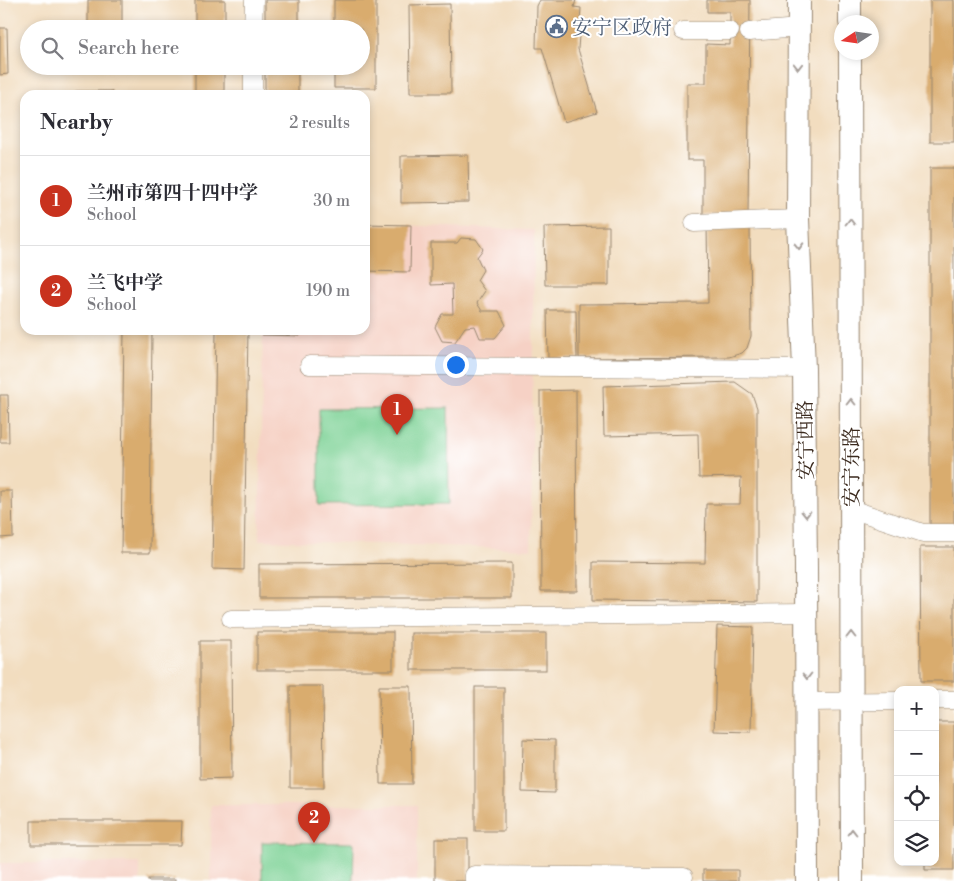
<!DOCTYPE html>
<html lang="en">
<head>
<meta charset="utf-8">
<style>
  :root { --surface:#fff; --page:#f7f7f7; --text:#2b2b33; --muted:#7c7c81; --line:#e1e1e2; --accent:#c8321e }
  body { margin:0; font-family:"Libre Bodoni","Noto Serif SC",serif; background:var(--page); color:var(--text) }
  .controls { position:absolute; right:15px; bottom:15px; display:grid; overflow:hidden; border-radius:10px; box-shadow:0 2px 8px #0003 }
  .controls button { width:45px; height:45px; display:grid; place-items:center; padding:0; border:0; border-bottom:1px solid var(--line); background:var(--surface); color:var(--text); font:25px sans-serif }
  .compass { position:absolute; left:834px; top:15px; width:45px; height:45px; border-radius:50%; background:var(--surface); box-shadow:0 2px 8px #0003; rotate:258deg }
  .you { position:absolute; left:455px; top:364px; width:18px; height:18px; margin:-12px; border:4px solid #fff; border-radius:50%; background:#1a73e8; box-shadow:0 0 0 8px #1a73e833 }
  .badge { display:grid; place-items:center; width:32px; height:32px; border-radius:50%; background:var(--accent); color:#fff; font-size:16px; font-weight:700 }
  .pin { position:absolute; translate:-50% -41px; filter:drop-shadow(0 1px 2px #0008) }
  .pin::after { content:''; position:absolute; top:26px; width:18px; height:15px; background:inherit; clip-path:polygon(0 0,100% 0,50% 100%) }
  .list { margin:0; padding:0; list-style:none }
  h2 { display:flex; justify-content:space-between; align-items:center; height:65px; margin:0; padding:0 20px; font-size:21px }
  h2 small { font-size:16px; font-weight:400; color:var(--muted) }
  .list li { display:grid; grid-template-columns:32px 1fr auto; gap:15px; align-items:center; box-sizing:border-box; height:90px; padding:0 20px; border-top:1px solid var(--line) }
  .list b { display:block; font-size:19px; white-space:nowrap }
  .list p { margin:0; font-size:16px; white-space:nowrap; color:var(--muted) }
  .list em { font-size:16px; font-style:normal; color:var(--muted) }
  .icon { flex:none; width:28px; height:28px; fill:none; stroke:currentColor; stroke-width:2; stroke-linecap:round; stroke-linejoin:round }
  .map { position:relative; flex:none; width:954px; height:881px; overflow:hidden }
  .search { position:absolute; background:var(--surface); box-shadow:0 2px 8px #0003; left:20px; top:20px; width:350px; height:55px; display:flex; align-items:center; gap:12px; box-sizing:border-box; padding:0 18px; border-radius:28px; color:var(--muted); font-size:19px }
  .panel { position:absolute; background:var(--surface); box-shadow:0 2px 8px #0003; left:20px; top:90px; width:350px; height:245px; border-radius:15px }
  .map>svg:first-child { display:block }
</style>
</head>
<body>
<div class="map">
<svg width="954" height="881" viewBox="0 0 954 881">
  <rect width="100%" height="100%" fill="#fff"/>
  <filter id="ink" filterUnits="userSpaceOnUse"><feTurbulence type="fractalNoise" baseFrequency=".02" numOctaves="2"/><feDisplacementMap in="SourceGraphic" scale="10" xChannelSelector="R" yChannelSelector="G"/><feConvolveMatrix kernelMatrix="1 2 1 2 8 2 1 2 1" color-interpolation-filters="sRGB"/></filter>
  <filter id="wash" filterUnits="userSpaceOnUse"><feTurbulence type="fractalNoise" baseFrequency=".0096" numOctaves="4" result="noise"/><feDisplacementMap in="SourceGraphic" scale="20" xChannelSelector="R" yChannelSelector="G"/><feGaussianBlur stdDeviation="1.12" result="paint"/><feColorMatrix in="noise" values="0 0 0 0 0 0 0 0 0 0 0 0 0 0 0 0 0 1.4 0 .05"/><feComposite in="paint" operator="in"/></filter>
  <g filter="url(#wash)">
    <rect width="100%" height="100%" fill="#f2ddbf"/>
    <!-- built -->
    <g fill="#f6d1c5">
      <polygon points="365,224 534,230 531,549 259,540 263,330 365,330"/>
      <rect x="211" y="805" width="206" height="76"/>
      <rect x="0" y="863" width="140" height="18"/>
    </g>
    <!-- green -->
    <g fill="#7cd194" stroke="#5c7e59">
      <polygon points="448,408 449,504 319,505 319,409"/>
      <polygon points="262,842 354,843 353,881 262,881"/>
    </g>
    <g id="blocks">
      <!-- building -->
      <g fill="#d9ac6e">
        <rect x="88" y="0" width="34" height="29"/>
        <rect x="195" y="0" width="30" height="29"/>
        <rect x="265" y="0" width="34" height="29"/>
        <polygon points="334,0 376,0 376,88 334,88 334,66 361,66 361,29 334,29"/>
        <polygon points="540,0 576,0 574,7 581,8 578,49 597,112 564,122 542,48 536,48 537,6"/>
        <polygon points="707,0 750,0 748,215 703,215 703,160 687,160 687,83 706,83 706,44 730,45 730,12 707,12"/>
        <rect x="930" y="0" width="24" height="142"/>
        <polygon points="450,4 451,93 410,93 409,5"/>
        <polygon points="0,28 7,28 8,74 0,75"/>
        <rect x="195" y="66" width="29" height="29"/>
        <rect x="265" y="66" width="33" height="29"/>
        <rect x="76" y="91" width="36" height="4"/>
        <polygon points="468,155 469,202 401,203 401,156"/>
        <polygon points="930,168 954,168 954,527 930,526"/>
        <polygon points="707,223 750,223 751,336 747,348 742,353 729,357 579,358 579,304 708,303"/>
        <polygon points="365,224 411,225 410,272 365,271"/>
        <polygon points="609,226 609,285 545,285 544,227"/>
        <polygon points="461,238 476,239 483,249 477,257 483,270 477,280 485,291 477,303 482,311 499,311 506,325 495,338 480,338 475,326 465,327 455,342 442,341 435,327 442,314 453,314 452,284 431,285 431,243 457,243"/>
        <polygon points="547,310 576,310 577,358 548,358"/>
        <polygon points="124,330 152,330 150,553 121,553"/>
        <polygon points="216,330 248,330 244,570 212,569"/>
        <polygon points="262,330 300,330 300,336 262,335"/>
        <polygon points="735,382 752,394 757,408 757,602 593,600 593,562 705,563 706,504 740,504 741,477 699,478 698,434 604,436 603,386"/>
        <polygon points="576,390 577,591 541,591 540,391"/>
        <polygon points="0,395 8,395 9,442 0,442"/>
        <polygon points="0,491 12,491 13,537 0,538"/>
        <polygon points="920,547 954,547 954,681 921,681"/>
        <polygon points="512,563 512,598 259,598 259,564"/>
        <polygon points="717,626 753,627 751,732 714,731"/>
        <rect x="257" y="632" width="136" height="38"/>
        <rect x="411" y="633" width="135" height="37"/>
        <polygon points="200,641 231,641 232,778 200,779"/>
        <polygon points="290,686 323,686 324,788 290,788"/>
        <polygon points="379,686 411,686 412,784 380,784"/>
        <rect x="475" y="687" width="29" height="144"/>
        <polygon points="935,722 954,722 954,870 925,870 925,862 935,862"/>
        <polygon points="523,739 555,740 555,793 522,792"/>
        <polygon points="31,821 182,821 181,845 31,845"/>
        <rect x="435" y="839" width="33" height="42"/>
        <rect x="703" y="870" width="35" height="11"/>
        <rect x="148" y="879" width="27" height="2"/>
      </g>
    </g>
  </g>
  <g filter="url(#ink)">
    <use href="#blocks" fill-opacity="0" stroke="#96846e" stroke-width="1"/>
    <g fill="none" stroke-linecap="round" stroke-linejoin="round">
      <defs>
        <g id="minor">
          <polyline points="253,29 254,0"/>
          <polyline points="683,31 730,31"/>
          <polyline points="749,32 799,28"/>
          <polyline points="253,95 253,66"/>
          <polyline points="694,223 798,219"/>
          <polyline points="309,365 804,369"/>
          <polyline points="851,509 923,533 954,533"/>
          <polyline points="231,619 807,613"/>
          <polyline points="935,700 954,700"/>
          <polyline points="807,702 898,701"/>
          <polyline points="474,881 474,875 684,877"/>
        </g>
        <g id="major">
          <polyline points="799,0 798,219 804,369 806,567 807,881"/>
          <polyline points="850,0 850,22"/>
          <polyline points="850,52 852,881"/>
        </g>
      </defs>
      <!-- minor casing -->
      <use href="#minor" stroke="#96846e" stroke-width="19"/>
      <!-- major casing -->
      <use href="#major" stroke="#96846e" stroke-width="24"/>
      <!-- minor -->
      <use href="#minor" stroke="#fff" stroke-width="18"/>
      <!-- major -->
      <use href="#major" stroke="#fff" stroke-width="22"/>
    </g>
    <!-- one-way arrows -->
    <defs><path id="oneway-chevron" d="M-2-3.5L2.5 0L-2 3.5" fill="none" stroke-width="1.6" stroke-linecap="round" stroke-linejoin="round" transform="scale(1.25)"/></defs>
    <g stroke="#a79f9a">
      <use href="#oneway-chevron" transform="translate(798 66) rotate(90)"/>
      <use href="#oneway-chevron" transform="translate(850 222) rotate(-90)"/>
      <use href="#oneway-chevron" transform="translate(799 246) rotate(88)"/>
      <use href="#oneway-chevron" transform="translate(851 402) rotate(-90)"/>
      <use href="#oneway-chevron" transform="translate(806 514) rotate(89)"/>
      <use href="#oneway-chevron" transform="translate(851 635) rotate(-90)"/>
      <use href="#oneway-chevron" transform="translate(807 676) rotate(90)"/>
      <use href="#oneway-chevron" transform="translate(852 832) rotate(-90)"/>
    </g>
  </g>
  <!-- icons -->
  <defs>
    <symbol id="civic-ring" viewBox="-11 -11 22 22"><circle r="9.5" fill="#fff" stroke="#5c6f8a" stroke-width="1.5"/><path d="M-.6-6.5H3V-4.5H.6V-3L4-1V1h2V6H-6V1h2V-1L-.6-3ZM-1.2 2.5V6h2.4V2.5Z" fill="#5c6f8a"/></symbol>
  </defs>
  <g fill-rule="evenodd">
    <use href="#civic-ring" x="544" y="14" width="25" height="25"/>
  </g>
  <g text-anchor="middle" stroke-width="4" stroke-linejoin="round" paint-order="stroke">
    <!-- service labels -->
    <g font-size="20" fill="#4e5e75" stroke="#fff" text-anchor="start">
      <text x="572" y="34">安宁区政府</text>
    </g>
    <!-- street labels -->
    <g font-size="20" fill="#3b2a1e" stroke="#fff">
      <text transform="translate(805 440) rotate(-91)" y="7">安宁西路</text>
      <text transform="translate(851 467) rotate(-90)" y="7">安宁东路</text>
    </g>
  </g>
</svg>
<div class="controls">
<button>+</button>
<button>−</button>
<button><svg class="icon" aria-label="locate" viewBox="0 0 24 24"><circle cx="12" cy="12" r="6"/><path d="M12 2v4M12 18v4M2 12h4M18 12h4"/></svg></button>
<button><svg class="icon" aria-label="layers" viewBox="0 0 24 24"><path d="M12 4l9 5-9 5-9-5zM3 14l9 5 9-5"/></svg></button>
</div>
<svg class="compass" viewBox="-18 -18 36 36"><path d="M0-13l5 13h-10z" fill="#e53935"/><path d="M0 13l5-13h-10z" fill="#7c7c81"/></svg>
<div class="you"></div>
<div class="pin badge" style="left:397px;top:435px">1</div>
<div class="pin badge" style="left:314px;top:843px">2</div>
<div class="search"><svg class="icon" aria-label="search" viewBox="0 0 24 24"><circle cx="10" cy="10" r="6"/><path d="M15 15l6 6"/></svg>Search here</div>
<section class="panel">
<h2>Nearby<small>2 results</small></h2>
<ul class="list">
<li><span class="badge">1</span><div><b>兰州市第四十四中学</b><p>School</p></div><em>30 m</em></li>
<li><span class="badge">2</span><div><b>兰飞中学</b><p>School</p></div><em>190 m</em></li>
</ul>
</section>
</div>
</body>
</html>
